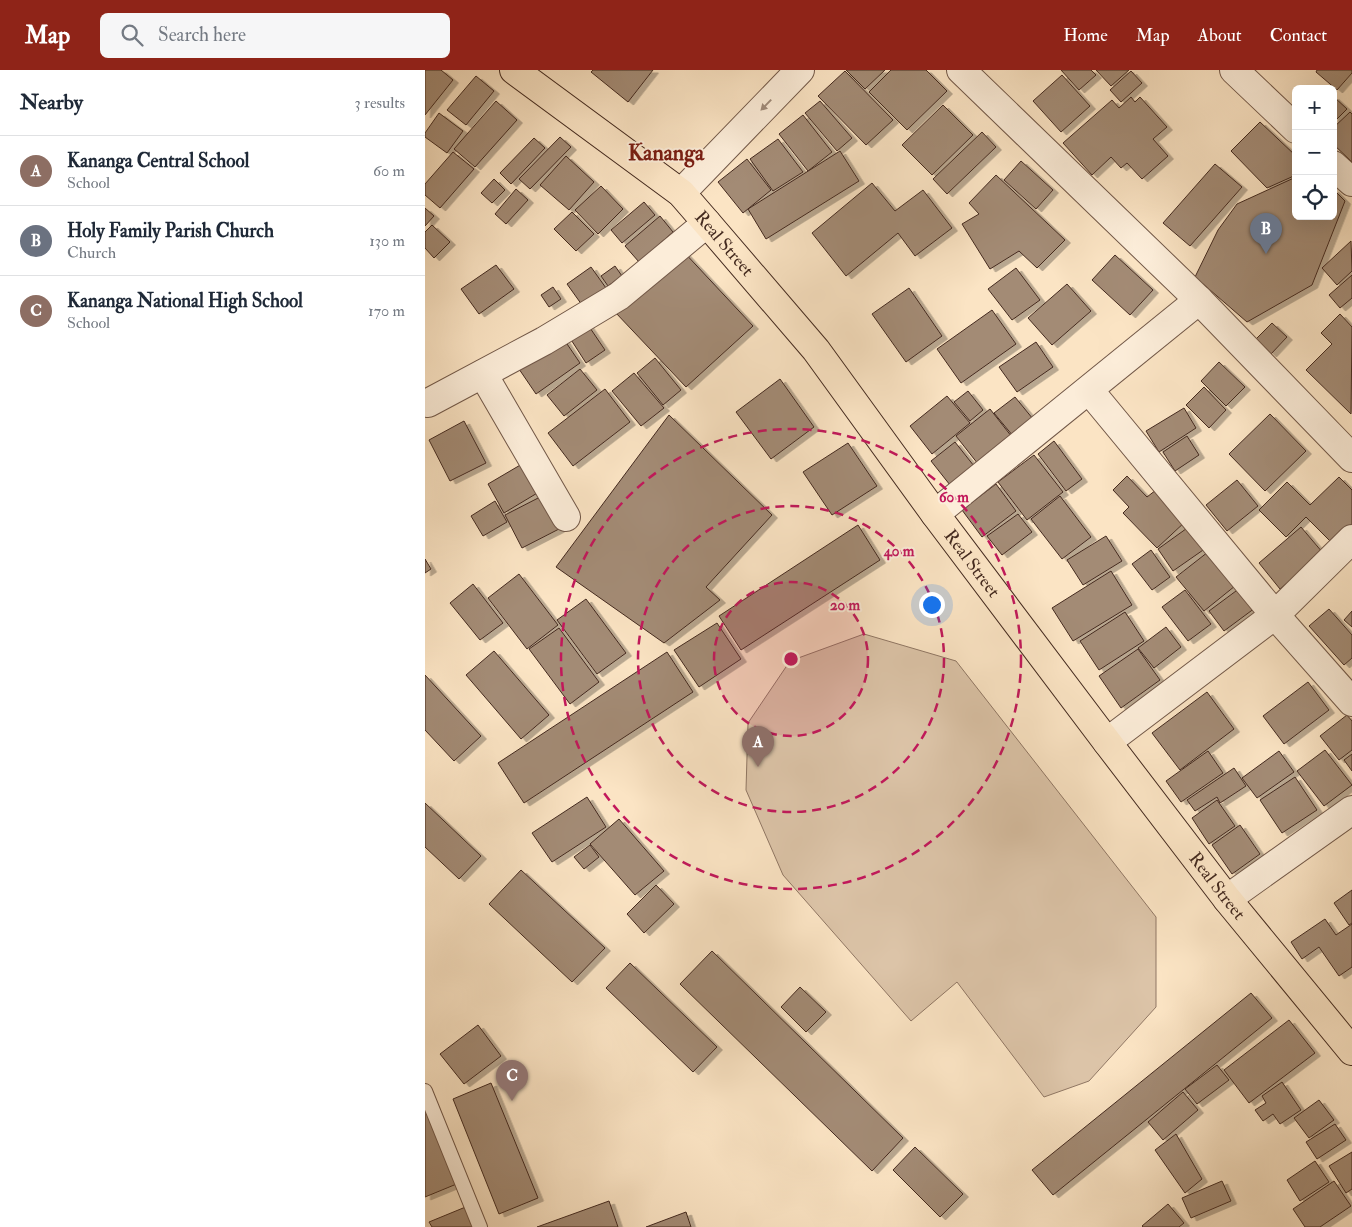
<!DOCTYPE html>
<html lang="en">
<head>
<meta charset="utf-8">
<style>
  :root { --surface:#fff; --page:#f6f6f7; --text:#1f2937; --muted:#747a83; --line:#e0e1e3; --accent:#8f2418 }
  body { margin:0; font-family:"IM FELL Double Pica",serif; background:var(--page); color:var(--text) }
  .controls { position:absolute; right:15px; top:15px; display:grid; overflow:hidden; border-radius:8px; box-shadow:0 5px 20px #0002 }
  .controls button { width:45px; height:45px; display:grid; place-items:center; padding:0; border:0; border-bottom:1px solid var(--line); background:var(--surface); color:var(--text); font:25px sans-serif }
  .you { position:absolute; left:506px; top:534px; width:18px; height:18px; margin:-12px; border:4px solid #fff; border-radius:50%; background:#1a73e8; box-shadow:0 0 0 8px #1a73e833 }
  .badge { display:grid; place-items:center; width:32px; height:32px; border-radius:50%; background:var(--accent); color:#fff; font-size:16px; font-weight:700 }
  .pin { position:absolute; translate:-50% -41px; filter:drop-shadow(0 1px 2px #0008) }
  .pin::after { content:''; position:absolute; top:26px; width:18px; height:15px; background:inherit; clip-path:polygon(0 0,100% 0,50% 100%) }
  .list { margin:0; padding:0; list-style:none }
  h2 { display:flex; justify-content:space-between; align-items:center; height:65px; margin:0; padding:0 20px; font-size:21px }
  h2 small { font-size:16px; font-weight:400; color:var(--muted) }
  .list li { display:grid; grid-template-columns:32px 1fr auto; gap:15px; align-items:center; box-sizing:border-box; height:70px; padding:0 20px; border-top:1px solid var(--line) }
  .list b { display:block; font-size:19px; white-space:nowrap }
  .list p { margin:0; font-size:16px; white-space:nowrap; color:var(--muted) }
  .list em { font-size:16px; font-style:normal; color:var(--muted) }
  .icon { flex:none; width:28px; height:28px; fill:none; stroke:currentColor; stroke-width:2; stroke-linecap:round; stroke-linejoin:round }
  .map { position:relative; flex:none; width:927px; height:1157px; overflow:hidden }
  header { display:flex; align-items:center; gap:30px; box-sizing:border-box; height:70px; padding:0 25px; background:var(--accent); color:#fff }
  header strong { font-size:24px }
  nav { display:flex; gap:28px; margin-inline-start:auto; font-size:18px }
  .search { width:350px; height:45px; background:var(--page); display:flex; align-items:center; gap:12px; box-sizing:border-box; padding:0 18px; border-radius:8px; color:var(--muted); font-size:19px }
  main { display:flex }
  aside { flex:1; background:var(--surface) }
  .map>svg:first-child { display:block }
</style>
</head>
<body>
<header>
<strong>Map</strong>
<div class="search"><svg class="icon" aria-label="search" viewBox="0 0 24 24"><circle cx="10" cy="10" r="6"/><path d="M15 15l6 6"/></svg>Search here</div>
<nav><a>Home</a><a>Map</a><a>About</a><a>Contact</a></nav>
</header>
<main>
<aside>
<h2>Nearby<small>3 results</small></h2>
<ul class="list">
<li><span class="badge" style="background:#8d6e63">A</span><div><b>Kananga Central School</b><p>School</p></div><em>60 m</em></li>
<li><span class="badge" style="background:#6b7280">B</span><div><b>Holy Family Parish Church</b><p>Church</p></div><em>130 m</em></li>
<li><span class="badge" style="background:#8d6e63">C</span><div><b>Kananga National High School</b><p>School</p></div><em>170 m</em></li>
</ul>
</aside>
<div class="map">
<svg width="927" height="1157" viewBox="0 0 927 1157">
  <defs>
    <filter id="shadow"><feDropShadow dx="5.5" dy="3" stdDeviation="0" flood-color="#0004"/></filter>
  </defs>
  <rect width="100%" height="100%" fill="#fbe4c4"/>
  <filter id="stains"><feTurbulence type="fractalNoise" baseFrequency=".004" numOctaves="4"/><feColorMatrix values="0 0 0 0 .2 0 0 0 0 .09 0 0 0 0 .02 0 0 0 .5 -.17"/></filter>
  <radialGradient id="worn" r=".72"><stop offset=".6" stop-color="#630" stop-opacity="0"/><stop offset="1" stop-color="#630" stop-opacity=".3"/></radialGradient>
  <!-- green -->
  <polygon fill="#dcc4a8" stroke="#907764" points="439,564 531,591 731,847 731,937 664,1011 619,1027 532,912 486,951 358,805 321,720 323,653 365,591"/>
  <!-- building -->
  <g fill="#a38b75" stroke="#442a1f" filter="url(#shadow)">
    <polygon points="0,0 16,0 28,10 0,45"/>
    <polygon points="168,0 228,0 203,32 166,2"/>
    <polygon points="421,0 460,0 440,19"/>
    <polygon points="466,0 501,0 522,21 482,60 444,22"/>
    <polygon points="636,0 666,0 671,5 654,20"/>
    <polygon points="671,0 704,0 686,16"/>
    <polygon points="892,0 927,0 927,3 912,20 891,2"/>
    <polygon points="420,1 468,50 441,75 393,26"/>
    <polygon points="706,1 717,13 696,32 685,20"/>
    <polygon points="637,5 665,36 636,62 608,31"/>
    <polygon points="51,6 69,21 41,55 22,40"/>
    <polygon points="908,26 922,39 908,53"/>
    <polygon points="706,27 710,32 715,27 742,57 728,69 743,86 717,109 702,93 696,98 686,87 667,105 638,73 687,30 694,38"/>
    <polygon points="71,31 92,50 50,97 29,79"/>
    <polygon points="395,31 427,68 412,81 380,43"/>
    <polygon points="518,35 548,65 507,105 477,75"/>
    <polygon points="925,42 927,44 927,92 908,74 908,58"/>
    <polygon points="14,43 38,61 22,83 0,67 0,63"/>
    <polygon points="378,45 407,82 383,101 354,64"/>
    <polygon points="835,52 871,86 871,105 842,118 806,81"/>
    <polygon points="557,62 571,77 522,124 508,109"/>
    <polygon points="135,67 146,77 105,119 94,109"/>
    <polygon points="109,68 120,78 86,114 75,103"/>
    <polygon points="353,69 378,102 348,121 325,89"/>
    <polygon points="415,81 434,111 341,169 323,139"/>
    <polygon points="28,82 49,99 15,138 0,125 0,114"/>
    <polygon points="141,86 169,112 144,140 115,115"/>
    <polygon points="322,89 346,120 318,143 293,112"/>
    <polygon points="596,91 628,120 611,139 579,110"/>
    <polygon points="790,94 817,117 765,176 738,153"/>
    <polygon points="571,105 640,170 612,198 594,181 565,199 537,154 554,144 544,133"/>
    <polygon points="871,107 871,146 908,146 908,119 920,131 887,215 822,252 770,207 793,160 812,134"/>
    <polygon points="69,109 80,120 67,133 56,123"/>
    <polygon points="447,113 470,141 498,120 527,158 490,186 473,163 421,206 387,163"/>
    <polygon points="176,116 198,139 173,164 150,140"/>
    <polygon points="91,119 103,130 81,154 70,144"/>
    <polygon points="219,132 230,145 197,173 186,160"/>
    <polygon points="0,138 9,146 0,156"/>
    <polygon points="147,142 169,164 151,181 129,159"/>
    <polygon points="235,146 248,162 214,192 200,176"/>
    <polygon points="7,155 25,172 9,188 0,178 0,162"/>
    <polygon points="926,171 927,201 912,215 897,198"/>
    <polygon points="257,180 328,256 261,317 190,242"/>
    <polygon points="690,185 728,220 705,245 667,210"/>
    <polygon points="71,195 89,219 54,244 36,219"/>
    <polygon points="190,196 197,206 183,216 176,206"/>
    <polygon points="166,197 181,218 157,235 142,214"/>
    <polygon points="591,198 615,230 587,250 563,219"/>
    <polygon points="927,205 927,228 915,238 904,225"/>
    <polygon points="642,214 666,241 627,275 603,248"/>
    <polygon points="128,217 136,229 124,237 116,225"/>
    <polygon points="484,218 517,266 481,292 447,244"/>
    <polygon points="567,240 591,274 536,313 512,279"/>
    <polygon points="915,244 927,257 926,344 881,300 907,274 896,263"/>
    <polygon points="161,252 180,280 161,293 143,265"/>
    <polygon points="847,253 862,267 846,284 831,269"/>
    <polygon points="138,268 155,293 111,324 94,299"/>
    <polygon points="611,272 628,297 592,322 574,297"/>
    <polygon points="230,288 256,320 238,335 212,303"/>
    <polygon points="794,292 820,317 801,336 776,311"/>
    <polygon points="155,299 172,320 139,346 122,325"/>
    <polygon points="209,303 239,338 216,356 187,321"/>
    <polygon points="355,309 389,357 346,389 311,342"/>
    <polygon points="779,317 801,340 784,358 761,335"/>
    <polygon points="180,319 205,352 148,396 123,363"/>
    <polygon points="543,321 558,340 545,351 529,332"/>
    <polygon points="522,326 545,353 507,384 485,356"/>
    <polygon points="590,327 608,349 588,366 569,343"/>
    <polygon points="759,338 771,358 734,382 721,361"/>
    <polygon points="565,339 587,367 553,394 531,366"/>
    <polygon points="845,344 881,381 840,421 804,384"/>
    <polygon points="244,345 347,445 281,517 295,530 239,573 131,497"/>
    <polygon points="39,351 61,393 25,411 4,370"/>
    <polygon points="762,366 774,385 750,401 738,382"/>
    <polygon points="629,371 657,409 641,421 613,384"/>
    <polygon points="530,372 549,396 525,415 506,391"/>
    <polygon points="423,373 452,416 407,445 378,402"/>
    <polygon points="609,385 638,422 602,450 573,412"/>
    <polygon points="97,394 114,422 79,443 63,414"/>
    <polygon points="702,406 722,427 731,420 761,451 732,478 698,443 704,437 688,420"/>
    <polygon points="914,407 927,420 927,455 908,474 881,447 861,467 834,440 862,412 885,435"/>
    <polygon points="812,410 833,436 802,461 781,435"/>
    <polygon points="571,414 591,441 557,467 537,440"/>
    <polygon points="117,426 134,459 97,478 80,445"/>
    <polygon points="635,426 666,467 637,489 606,449"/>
    <polygon points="70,431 82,452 58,466 46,446"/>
    <polygon points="593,444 607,462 577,485 562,466"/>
    <polygon points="433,455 455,490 316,580 294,546"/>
    <polygon points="765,456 781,478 748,501 733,479"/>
    <polygon points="876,457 898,483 855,519 834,493"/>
    <polygon points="681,466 697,491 658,515 642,490"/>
    <polygon points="726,480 745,507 727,520 707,494"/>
    <polygon points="783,482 810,516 779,541 751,507"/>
    <polygon points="0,489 6,499 0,503"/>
    <polygon points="686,501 707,535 648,571 627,538"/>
    <polygon points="94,504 133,555 102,579 63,528"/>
    <polygon points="48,514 78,553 55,570 25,533"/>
    <polygon points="815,518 830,538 799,561 784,541"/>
    <polygon points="760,520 786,554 763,571 737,537"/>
    <polygon points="161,529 201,583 172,604 132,550"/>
    <polygon points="904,539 927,565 927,588 919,595 884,556"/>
    <polygon points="927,541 927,557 919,550"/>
    <polygon points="700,542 719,571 674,600 655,571"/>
    <polygon points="292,553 316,589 274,617 249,580"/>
    <polygon points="741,557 756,577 729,598 713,578"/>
    <polygon points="134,558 174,612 145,634 104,579"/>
    <polygon points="713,579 735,610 696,638 674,606"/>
    <polygon points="69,581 124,645 96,669 41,605"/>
    <polygon points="242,582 268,622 99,733 73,693"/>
    <polygon points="0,605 56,666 29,691 0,660"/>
    <polygon points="883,612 904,640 859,674 838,646"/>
    <polygon points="782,622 809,659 755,700 727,663"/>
    <polygon points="922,645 927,651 927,680 914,690 895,666"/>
    <polygon points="900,680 927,715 899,736 872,701"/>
    <polygon points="783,681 798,703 756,732 741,711"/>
    <polygon points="854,681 869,702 832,728 817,708"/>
    <polygon points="927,684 927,701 919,690"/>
    <polygon points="809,698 821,716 795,733 792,727 770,741 762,730"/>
    <polygon points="870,707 892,740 857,763 835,730"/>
    <polygon points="162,727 181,757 127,792 107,763"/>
    <polygon points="792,730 810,756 784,774 767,748"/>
    <polygon points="0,733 56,786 34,809 0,777"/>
    <polygon points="194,749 239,801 210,825 165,774"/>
    <polygon points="815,755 835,784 807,804 787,775"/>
    <polygon points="165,775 174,787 159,799 149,787"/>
    <polygon points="96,800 180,878 147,912 64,834"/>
    <polygon points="231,815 249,834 219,863 202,844"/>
    <polygon points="927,820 927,853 924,855 909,833"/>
    <polygon points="900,849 911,865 927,854 927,897 914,906 894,877 877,889 866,872"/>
    <polygon points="287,881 478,1068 447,1101 255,914"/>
    <polygon points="205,893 292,977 268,1002 181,918"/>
    <polygon points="375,917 401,942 381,962 356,937"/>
    <polygon points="826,923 847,948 628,1125 607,1100"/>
    <polygon points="864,950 890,983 824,1033 799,1000"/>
    <polygon points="53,955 76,986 39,1014 15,984"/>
    <polygon points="792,995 804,1010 772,1034 760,1019"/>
    <polygon points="857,1012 876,1040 855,1054 848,1044 838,1051 830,1040 841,1033 837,1026"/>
    <polygon points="66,1013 113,1128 74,1144 28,1029"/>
    <polygon points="758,1022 773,1040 738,1070 723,1052"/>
    <polygon points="0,1027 34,1113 0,1127"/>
    <polygon points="894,1030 909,1050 884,1068 869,1048"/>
    <polygon points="910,1054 921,1070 892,1089 881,1072"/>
    <polygon points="751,1064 777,1109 760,1123 730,1080"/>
    <polygon points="490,1077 538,1124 515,1147 468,1100"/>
    <polygon points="927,1082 927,1119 921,1123 904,1096"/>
    <polygon points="890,1091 904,1112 875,1131 862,1110"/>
    <polygon points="797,1111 806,1131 766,1148 757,1128"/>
    <polygon points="909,1111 926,1136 895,1157 880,1157 868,1139"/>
    <polygon points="184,1131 193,1157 112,1157"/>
    <polygon points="743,1134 759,1153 754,1157 718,1157 717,1156"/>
    <polygon points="43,1136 51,1157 7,1157 4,1152"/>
    <polygon points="261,1142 266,1157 221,1157"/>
  </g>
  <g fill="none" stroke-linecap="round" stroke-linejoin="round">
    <defs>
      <polyline id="service" points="0,1021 55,1157"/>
      <g id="minor">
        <polyline points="536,0 774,230 927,388"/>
        <polyline points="809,0 871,59"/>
        <polyline points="908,95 927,112"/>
        <polyline points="58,304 141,447"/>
        <polyline points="664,320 850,545 927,632"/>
        <polyline points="3,333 119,271 194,226 282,153"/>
        <polyline points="510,444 774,230"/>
        <polyline points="682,672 850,545 927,469"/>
        <polyline points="802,829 927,740"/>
      </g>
      <polyline id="tertiary" points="256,123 375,0"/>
      <g id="trunk">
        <path id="s1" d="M89 0 256 123 282 153 391 280 510 444 682 672 802 829 927 981"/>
      </g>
    </defs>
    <!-- service casing -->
    <use href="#service" stroke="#725848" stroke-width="16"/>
    <!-- minor casing -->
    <use href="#minor" stroke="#725848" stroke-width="30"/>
    <!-- tertiary casing -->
    <use href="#tertiary" stroke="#725848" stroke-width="30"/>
    <!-- trunk casing -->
    <use href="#trunk" stroke="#442a1f" stroke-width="30"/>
    <!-- service -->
    <use href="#service" stroke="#fcedd9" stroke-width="14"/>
    <!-- minor -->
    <use href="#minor" stroke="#fcedd9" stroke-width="28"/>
    <!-- tertiary -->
    <use href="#tertiary" stroke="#fcedd9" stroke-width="28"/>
    <!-- trunk -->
    <use href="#trunk" stroke="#fbe4c4" stroke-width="28"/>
  </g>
  <!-- one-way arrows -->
  <defs><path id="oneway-solid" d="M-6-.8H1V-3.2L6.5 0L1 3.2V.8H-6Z" transform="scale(1.25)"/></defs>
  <use fill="#a08c7c" href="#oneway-solid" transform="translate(341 35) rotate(134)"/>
  <!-- distance rings -->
  <circle cx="366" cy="589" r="77" fill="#c2185b" fill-opacity=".12"/>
  <g fill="none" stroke="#c2185b" stroke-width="2.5" stroke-dasharray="9 6">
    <circle cx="366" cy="589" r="77"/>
    <circle cx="366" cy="589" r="153"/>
    <circle cx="366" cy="589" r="230"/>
  </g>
  <g text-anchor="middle" stroke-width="4" stroke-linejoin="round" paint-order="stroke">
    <!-- street labels -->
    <g font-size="18" fill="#442a1f" stroke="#fcedd9">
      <text dy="6" stroke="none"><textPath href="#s1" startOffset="274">Real Street</textPath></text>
      <text dy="6" stroke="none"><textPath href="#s1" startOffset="679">Real Street</textPath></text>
      <text dy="6" stroke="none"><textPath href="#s1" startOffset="1084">Real Street</textPath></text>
    </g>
    <!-- district labels -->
    <g font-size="22" font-weight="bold" fill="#7a1f14" stroke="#fcedd9">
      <text x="241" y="90">Kananga</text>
    </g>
  </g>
  <circle cx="366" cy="589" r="8" fill="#c2185b" stroke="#fcedd9" stroke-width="2.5"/>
  <g font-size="15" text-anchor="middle" font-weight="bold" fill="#c2185b" stroke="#fcedd9" stroke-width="4" stroke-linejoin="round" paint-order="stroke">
    <text x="529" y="432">60 m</text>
    <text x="474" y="486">40 m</text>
    <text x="420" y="540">20 m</text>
  </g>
  <rect width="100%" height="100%" filter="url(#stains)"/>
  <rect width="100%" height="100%" fill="url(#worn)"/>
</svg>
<div class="controls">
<button>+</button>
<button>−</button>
<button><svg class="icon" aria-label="locate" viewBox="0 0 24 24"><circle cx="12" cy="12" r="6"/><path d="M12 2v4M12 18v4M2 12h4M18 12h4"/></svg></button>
</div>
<div class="you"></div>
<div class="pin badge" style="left:333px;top:697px;background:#8d6e63">A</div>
<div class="pin badge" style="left:841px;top:184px;background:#6b7280">B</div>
<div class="pin badge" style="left:87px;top:1031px;background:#8d6e63">C</div>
</div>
</main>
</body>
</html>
